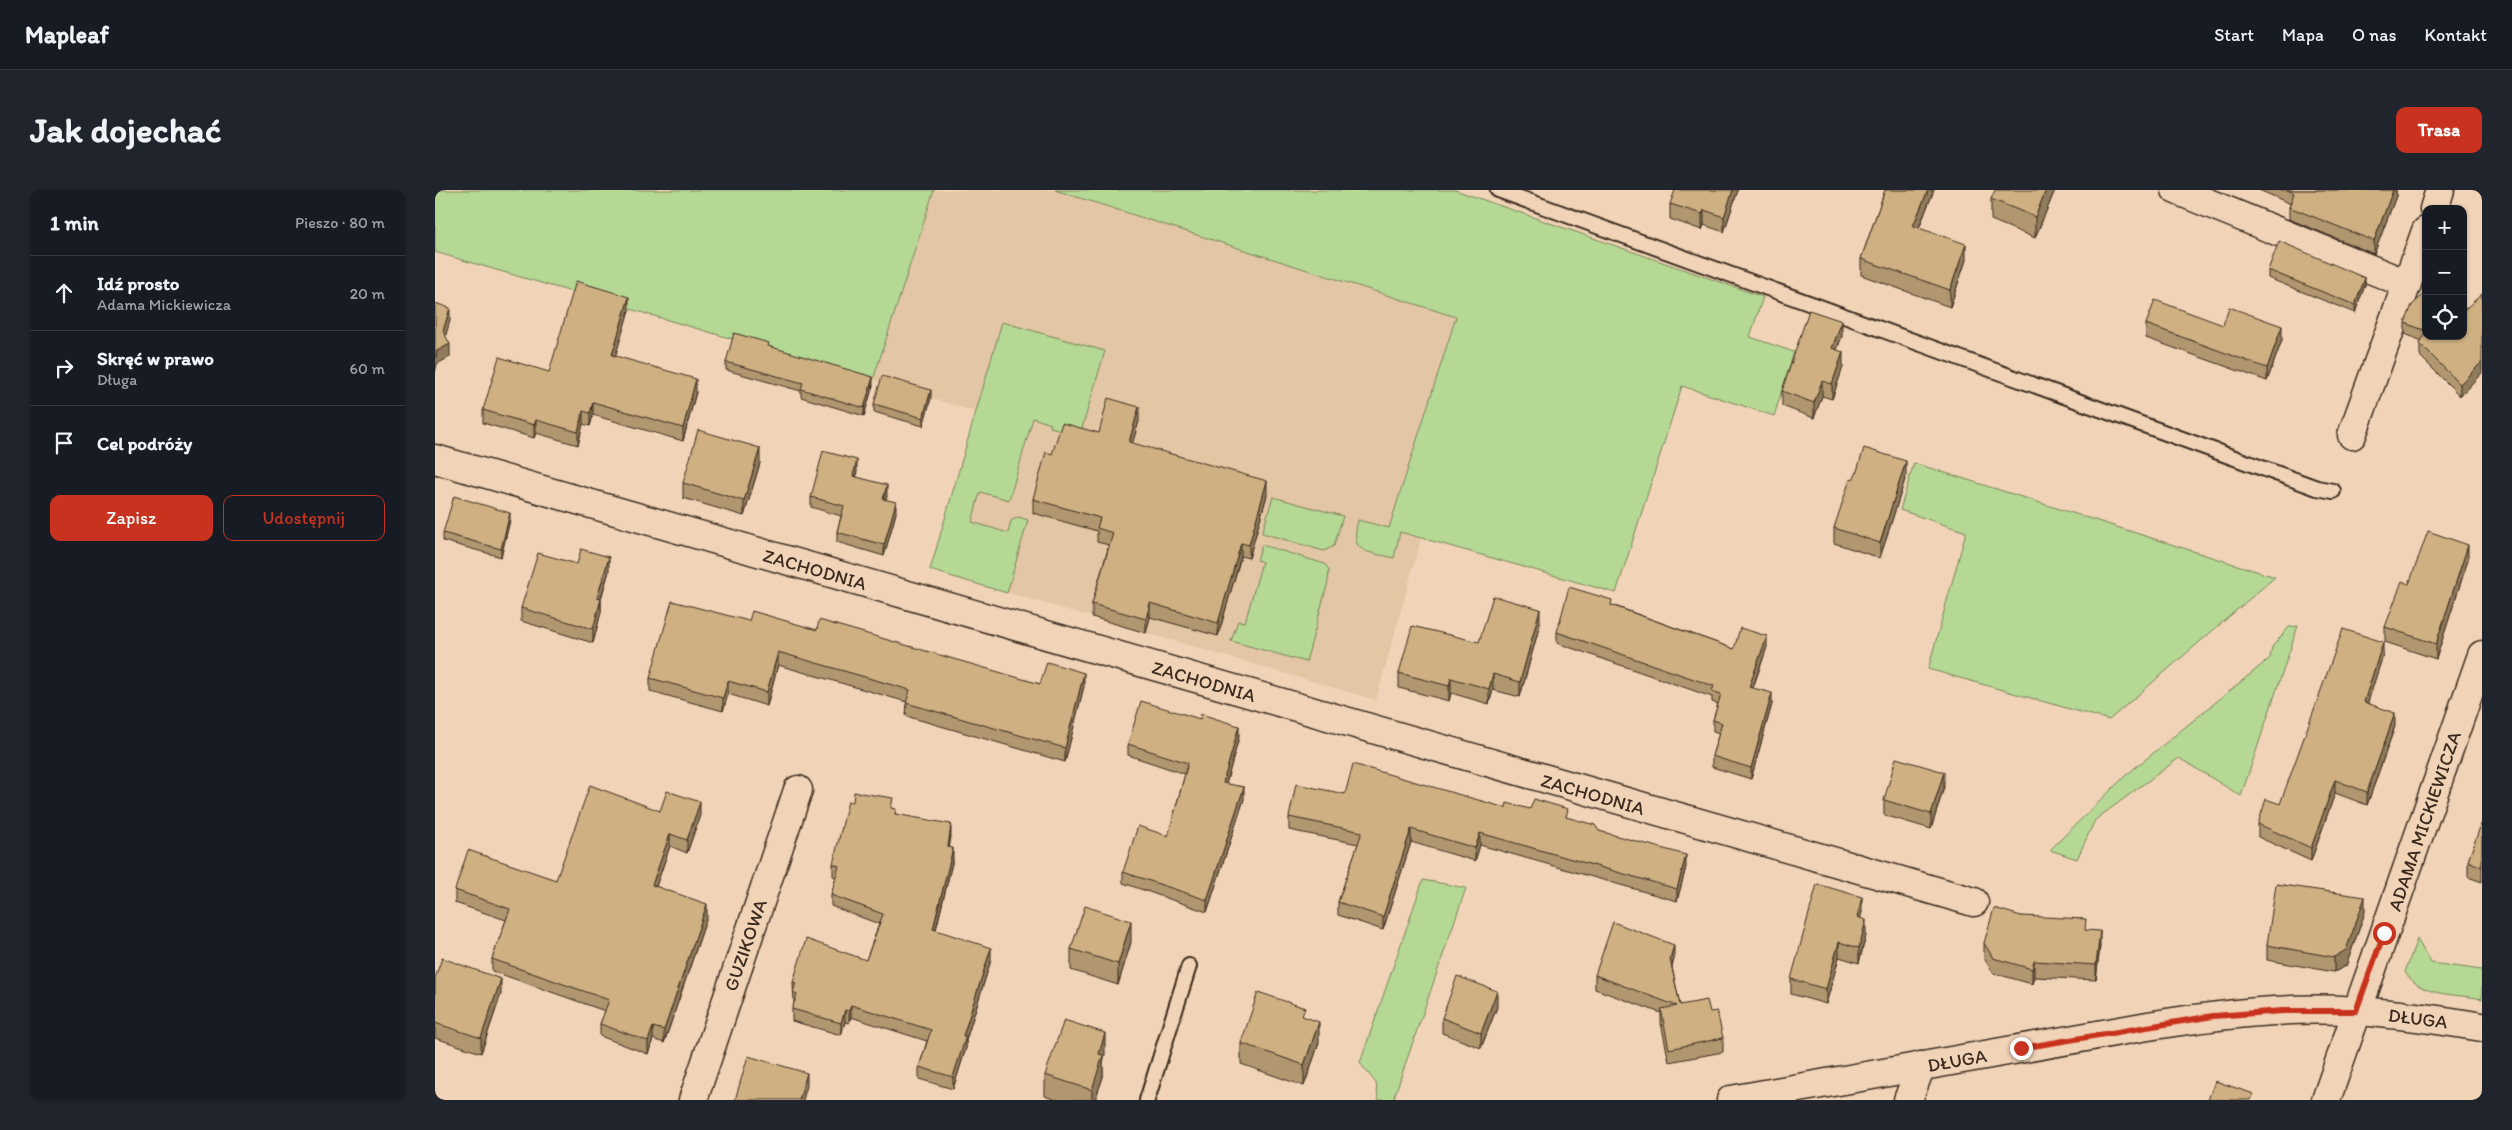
<!DOCTYPE html>
<html lang="pl">
<head>
<meta charset="utf-8">
<style>
  :root { --surface:#171b24; --page:#20242c; --text:#f1f3f6; --muted:#9ea1a6; --line:#363941; --accent:#c8321e }
  body { margin:0; font-family:Itim,sans-serif; background:var(--page); color:var(--text) }
  .controls { position:absolute; right:15px; top:15px; display:grid; overflow:hidden; border-radius:10px; box-shadow:0 1px 4px #0004 }
  .controls button { width:45px; height:45px; display:grid; place-items:center; padding:0; border:0; border-bottom:1px solid var(--line); background:var(--surface); color:var(--text); font:25px sans-serif }
  .stop { position:absolute; width:15px; height:15px; margin:-11px; border:4px solid #c8321e; border-radius:50%; background:#fff }
  .stop.end { background:#c8321e; border-color:#fff; box-shadow:0 1px 5px #0008 }
  .list { margin:0; padding:0; list-style:none }
  h2 { display:flex; justify-content:space-between; align-items:center; height:65px; margin:0; padding:0 20px; font-size:21px }
  h2 small { font-size:16px; font-weight:400; color:var(--muted) }
  .list li { display:grid; grid-template-columns:32px 1fr auto; gap:15px; align-items:center; box-sizing:border-box; height:75px; padding:0 20px; border-top:1px solid var(--line) }
  .list b { display:block; font-size:19px; white-space:nowrap }
  .list p { margin:0; font-size:16px; white-space:nowrap; color:var(--muted) }
  .list em { font-size:16px; font-style:normal; color:var(--muted) }
  .actions { display:flex; gap:10px; padding:15px 20px }
  .actions a { flex:1; padding:11px 0; border:1px solid var(--accent); border-radius:10px; text-align:center; font-size:18px; color:var(--accent) }
  .actions .main { background:var(--accent); color:#fff }
  .icon { flex:none; width:28px; height:28px; fill:none; stroke:currentColor; stroke-width:2; stroke-linecap:round; stroke-linejoin:round }
  .map { position:relative; flex:none; width:2047px; height:910px; overflow:hidden; border-radius:10px }
  header { display:flex; align-items:center; gap:30px; box-sizing:border-box; height:70px; padding:0 25px; background:var(--surface); border-bottom:1px solid var(--line) }
  header strong { font-size:24px }
  nav { display:flex; gap:28px; margin-inline-start:auto; font-size:18px }
  .intro { display:flex; align-items:center; justify-content:space-between; box-sizing:border-box; height:120px; padding:0 30px }
  h1 { margin:0; font-size:35px }
  .button { padding:12px 22px; border-radius:10px; background:var(--accent); color:#fff; font-size:18px; font-weight:700 }
  main { display:flex; gap:30px; padding:0 30px }
  aside { flex:1; background:var(--surface); border-radius:10px; box-shadow:0 1px 4px #0004 }
  .map>svg:first-child { display:block }
</style>
</head>
<body>
<header>
<strong>Mapleaf</strong>
<nav><a>Start</a><a>Mapa</a><a>O nas</a><a>Kontakt</a></nav>
</header>
<div class="intro"><h1>Jak dojechać</h1><a class="button">Trasa</a></div>
<main>
<aside>
<h2>1 min<small>Pieszo · 80 m</small></h2>
<ul class="list">
<li><svg class="icon" aria-label="ahead" viewBox="0 0 24 24"><path d="M12 20V5M6 11l6-6 6 6"/></svg><div><b>Idź prosto</b><p>Adama Mickiewicza</p></div><em>20 m</em></li>
<li><svg class="icon" aria-label="right" viewBox="0 0 24 24"><path d="M7 20v-9h11M14 6l5 5-5 5"/></svg><div><b>Skręć w prawo</b><p>Długa</p></div><em>60 m</em></li>
<li><svg class="icon" aria-label="arrive" viewBox="0 0 24 24"><path d="M6 21V4h12l-3 4 3 4H6"/></svg><div><b>Cel podróży</b></div></li>
</ul>
<div class="actions"><a class="main">Zapisz</a><a>Udostępnij</a></div>
</aside>
<div class="map">
<svg width="2047" height="910" viewBox="0 0 2047 910">
  <rect width="100%" height="100%" fill="#f1d4b7"/>
  <filter id="ink" filterUnits="userSpaceOnUse"><feTurbulence type="fractalNoise" baseFrequency=".02" numOctaves="2"/><feDisplacementMap in="SourceGraphic" scale="10" xChannelSelector="R" yChannelSelector="G"/><feConvolveMatrix kernelMatrix="1 2 1 2 8 2 1 2 1" color-interpolation-filters="sRGB"/></filter>
  <g filter="url(#ink)">
    <!-- built -->
    <polygon fill="#e3c6a4" points="499,0 620,0 1021,127 954,338 986,349 941,510 495,380 541,222 438,190"/>
    <!-- green -->
    <g fill="#b5d994" stroke="#788259">
      <polygon points="0,0 499,0 438,190 0,62"/>
      <path d="M620 0H1020L1328 107 1315 147 1359 162 1339 226 1247 196 1181 403 965 342 959 368C932 361 914 365 923 330L954 338 1021 127Z"/>
      <polygon points="567,132 670,161 645,245 615,237 616,234 598,228 574,310 545,302 537,332 573,343 576,331 583,327 593,330 572,403 495,380"/>
      <polygon points="1479,273 1840,387 1674,530 1493,479 1531,342 1465,320"/>
      <polygon points="838,307 908,326 899,356 889,361 827,343"/>
      <polygon points="827,355 890,374 894,380 893,392 871,472 796,451 803,431 810,432 827,372 822,370"/>
      <polygon points="1863,436 1806,606 1744,568 1660,630 1642,669 1615,660 1690,586 1835,468 1837,457 1854,437"/>
      <polygon points="988,690 1031,698 958,910 943,910 941,893 925,873"/>
      <path d="M1982 749 1996 773 2047 780V809C2020 803 1986 808 1970 782Z"/>
    </g>
    <g fill="none" stroke-linecap="round" stroke-linejoin="round">
      <defs>
        <g id="service">
          <polyline points="1063,0 1882,298 1898,301"/>
          <polyline points="712,910 754,776"/>
        </g>
        <g id="minor">
          <polyline points="1741,0 1972,94"/>
          <polyline points="1999,19 2005,0"/>
          <polyline points="1917,245 1991,41"/>
          <polyline points="0,269 1539,712"/>
          <polyline points="258,910 363,600"/>
          <polyline points="1473,910 1486,876"/>
          <polyline points="1891,910 2047,465"/>
        </g>
        <path id="tertiary" d="M1296 910 1713 836C1782 825 1852 816 1922 821 1964 824 2006 830 2047 837"/>
      </defs>
      <!-- service casing -->
      <use href="#service" stroke="#3b2a1e" stroke-width="18"/>
      <!-- minor casing -->
      <use href="#minor" stroke="#3b2a1e" stroke-width="31"/>
      <!-- tertiary casing -->
      <use href="#tertiary" stroke="#3b2a1e" stroke-width="31"/>
      <!-- service -->
      <use href="#service" stroke="#f1d4b7" stroke-width="14"/>
      <!-- minor -->
      <use href="#minor" stroke="#f1d4b7" stroke-width="28"/>
      <!-- tertiary -->
      <use href="#tertiary" stroke="#f1d4b7" stroke-width="28"/>
    </g>
    <!-- wall -->
    <g fill="#b19770" stroke="#3b2a1e">
      <polygon points="1303,0 1289,42 1269,35 1267,40 1235,29 1235,14"/>
      <polygon points="1450,0 1499,0 1484,38 1531,70 1515,117 1426,85 1426,69"/>
      <polygon points="1620,0 1600,48 1556,30 1556,9"/>
      <polygon points="1824,0 1961,0 1961,6 1939,64 1854,29 1854,17 1856,14"/>
      <polygon points="1833,80 1930,95 1920,123 1833,88"/>
      <polygon points="194,120 180,166 261,202 248,251 158,225 155,236 148,234 143,255 101,243 99,248 48,233 48,220 114,182"/>
      <polygon points="1970,133 2028,146 2025,206 1985,166 1985,154 1987,151 1970,144"/>
      <polygon points="1711,134 1788,135 1847,150 1832,191 1711,148"/>
      <polygon points="1407,146 1402,159 1408,177 1397,209 1387,206 1379,228 1347,216 1347,201"/>
      <polygon points="334,157 438,195 429,226 366,207 366,201 291,180 291,172"/>
      <polygon points="496,208 488,236 439,222 439,214"/>
      <polygon points="704,231 697,253 832,305 814,368 806,366 783,446 715,427 711,443 657,427 657,414 674,355 662,352 662,341 598,323 598,309 617,264 664,243"/>
      <polygon points="325,273 309,326 248,308 248,293"/>
      <polygon points="422,281 421,286 452,306 451,310 461,323 449,366 402,352 402,342 406,326 376,317 376,307"/>
      <polygon points="1471,286 1445,368 1399,353 1399,338 1418,290"/>
      <polygon points="75,330 66,367 8,351 8,343"/>
      <polygon points="2033,370 2001,469 1950,452 1950,437 1974,394"/>
      <polygon points="142,374 174,381 166,409 166,422 158,453 86,431 86,418"/>
      <polygon points="1177,415 1299,459 1332,457 1318,498 1337,514 1316,589 1277,577 1277,566 1284,543 1278,541 1278,530 1283,514 1277,512 1277,507 1122,453 1122,442"/>
      <polygon points="1105,434 1085,507 1058,500 1054,514 1016,503 1014,511 964,498 964,483"/>
      <polygon points="382,440 605,494 649,496 630,572 471,526 472,512 343,475 332,516 293,504 288,521 215,501 215,488"/>
      <polygon points="1948,465 1932,513 1960,536 1932,615 1900,603 1876,671 1823,647 1823,634 1845,614"/>
      <polygon points="804,547 791,594 809,609 772,722 688,693 688,682 733,646 750,584 693,565 693,554"/>
      <polygon points="1509,597 1496,639 1449,625 1449,610"/>
      <polygon points="910,604 1071,618 1095,619 1133,628 1164,641 1251,677 1242,711 1045,655 1040,671 976,652 948,740 903,725 903,712 923,654 854,640 854,627"/>
      <polygon points="458,619 461,625 516,646 514,657 518,669 501,740 556,770 531,850 531,858 518,899 484,889 484,877 492,851 416,827 414,833 410,832 406,845 357,831 357,819 359,814 358,792 431,770 444,734 396,716 396,705 401,687 398,686 398,674"/>
      <polygon points="225,621 265,625 252,663 235,656 221,696 272,727 229,853 218,849 213,864 165,846 165,834 170,821 57,781 57,769 71,730 20,713 20,700 121,690"/>
      <polygon points="2047,634 2047,692 2033,687 2033,671"/>
      <polygon points="1427,722 1425,728 1431,745 1424,773 1404,767 1391,814 1356,804 1356,789"/>
      <polygon points="1930,722 1911,776 1899,782 1832,770 1832,755"/>
      <polygon points="1586,726 1651,740 1665,756 1661,790 1599,787 1597,794 1558,783 1549,768 1549,753"/>
      <polygon points="696,752 683,795 636,780 636,759"/>
      <polygon points="1239,769 1237,777 1245,815 1275,822 1288,848 1288,862 1234,872 1226,833 1226,823 1160,799 1160,785"/>
      <polygon points="0,788 66,804 46,863 0,848"/>
      <polygon points="1062,817 1046,858 1007,843 1007,828"/>
      <polygon points="806,853 884,853 869,896 806,874"/>
      <polygon points="670,864 668,872 668,887 660,910 621,910 610,906 610,885"/>
    </g>
    <!-- shaded-wall -->
    <g fill="#907b5b" stroke="#3b2a1e">
      <polygon points="1298,0 1303,0 1289,42 1289,27"/>
      <polygon points="1493,0 1499,0 1478,52 1478,36"/>
      <polygon points="1611,0 1620,0 1600,48 1600,27"/>
      <polygon points="1958,0 1961,0 1961,6 1939,64 1939,51"/>
      <polygon points="1269,20 1269,35 1267,40 1267,24"/>
      <polygon points="1531,54 1531,70 1515,117 1515,100"/>
      <polygon points="1930,88 1930,95 1920,123 1920,115"/>
      <polygon points="194,107 194,120 177,178 177,165"/>
      <polygon points="15,118 15,131 8,155 8,141"/>
      <polygon points="1407,131 1407,146 1397,173 1397,158"/>
      <polygon points="1847,136 1847,150 1832,191 1832,178"/>
      <polygon points="15,154 15,167 2,174 0,183 0,169 2,161"/>
      <polygon points="1408,162 1408,177 1397,209 1397,194"/>
      <polygon points="2047,172 2047,183 2025,206 2025,194"/>
      <polygon points="438,187 438,195 429,226 429,218"/>
      <polygon points="261,189 261,202 248,251 248,238"/>
      <polygon points="1387,191 1387,206 1379,228 1379,213"/>
      <polygon points="496,200 496,208 488,236 488,228"/>
      <polygon points="158,212 158,225 155,236 155,223"/>
      <polygon points="704,217 704,231 694,265 694,252"/>
      <polygon points="148,221 148,234 143,255 143,242"/>
      <polygon points="101,230 101,243 99,248 99,235"/>
      <polygon points="325,258 325,273 309,326 309,311"/>
      <polygon points="422,270 422,281 418,296 418,286"/>
      <polygon points="1471,271 1471,286 1445,368 1445,353"/>
      <polygon points="832,291 832,305 814,368 814,355"/>
      <polygon points="452,295 452,306 448,320 448,309"/>
      <polygon points="461,312 461,323 449,366 449,355"/>
      <polygon points="75,323 75,330 66,367 66,359"/>
      <polygon points="806,353 806,366 783,446 783,433"/>
      <polygon points="2033,355 2033,370 2001,469 2001,454"/>
      <polygon points="174,367 174,381 162,421 162,408"/>
      <polygon points="166,409 166,422 158,453 158,439"/>
      <polygon points="715,413 715,427 711,443 711,429"/>
      <polygon points="1105,419 1105,434 1085,507 1085,492"/>
      <polygon points="1332,446 1332,457 1314,508 1314,497"/>
      <polygon points="1948,452 1948,465 1929,525 1929,512"/>
      <polygon points="343,462 343,475 332,516 332,502"/>
      <polygon points="649,483 649,496 630,572 630,558"/>
      <polygon points="1058,484 1058,500 1054,514 1054,499"/>
      <polygon points="1016,488 1016,503 1014,511 1014,496"/>
      <polygon points="293,491 293,504 288,521 288,508"/>
      <polygon points="1337,503 1337,514 1316,589 1316,578"/>
      <polygon points="1960,523 1960,536 1932,615 1932,602"/>
      <polygon points="804,536 804,547 788,605 788,593"/>
      <polygon points="1509,582 1509,597 1496,639 1496,624"/>
      <polygon points="1900,590 1900,603 1876,671 1876,658"/>
      <polygon points="809,597 809,609 772,722 772,710"/>
      <polygon points="265,612 265,625 252,663 252,650"/>
      <polygon points="516,634 516,646 513,668 513,657"/>
      <polygon points="976,639 976,652 948,740 948,727"/>
      <polygon points="1045,643 1045,655 1040,671 1040,658"/>
      <polygon points="235,644 235,656 217,708 217,695"/>
      <polygon points="518,658 518,669 498,751 498,739"/>
      <polygon points="1251,665 1251,677 1242,711 1242,699"/>
      <polygon points="1427,707 1427,722 1422,742 1422,727"/>
      <polygon points="1930,707 1930,722 1911,776 1899,782 1899,767"/>
      <polygon points="272,714 272,727 229,853 229,840"/>
      <polygon points="1431,730 1431,745 1424,773 1424,758"/>
      <polygon points="696,731 696,752 683,795 683,774"/>
      <polygon points="1665,741 1665,756 1661,790 1661,775"/>
      <polygon points="1404,752 1404,767 1391,814 1391,799"/>
      <polygon points="1239,755 1239,769 1235,782 1235,769"/>
      <polygon points="556,758 556,770 531,850 531,858 518,899 518,887 528,846"/>
      <polygon points="1599,771 1599,787 1597,794 1597,779"/>
      <polygon points="66,789 66,804 46,863 46,848"/>
      <polygon points="1062,801 1062,817 1046,858 1046,843"/>
      <polygon points="416,815 416,827 414,833 414,821"/>
      <polygon points="410,820 410,832 406,845 406,833"/>
      <polygon points="884,832 884,853 869,896 869,875"/>
      <polygon points="218,837 218,849 213,864 213,851"/>
      <polygon points="670,843 670,864 668,872 668,887 660,910 657,910 657,900 664,864"/>
      <polygon points="372,883 372,896 368,910 364,910"/>
    </g>
    <!-- building -->
    <g fill="#ceb082" stroke="#3b2a1e">
      <polygon points="1240,0 1298,0 1289,27 1269,20 1267,24 1235,14"/>
      <polygon points="1450,0 1493,0 1478,36 1531,54 1515,100 1426,69"/>
      <polygon points="1560,0 1611,0 1600,27 1556,9"/>
      <polygon points="1852,0 1958,0 1939,51 1854,17 1859,3"/>
      <polygon points="1844,51 1930,88 1920,115 1833,80"/>
      <polygon points="141,91 194,107 177,165 261,189 248,238 158,212 155,223 148,221 143,242 101,230 99,235 48,220 64,167 114,182"/>
      <polygon points="1991,102 1991,146 2028,146 2028,121 2047,104 2047,172 2025,194 1985,154 1991,141 1970,133 1977,115"/>
      <polygon points="1720,110 1788,135 1794,117 1847,136 1832,178 1711,134"/>
      <polygon points="0,113 15,118 8,141 15,154 2,161 0,169"/>
      <polygon points="1374,120 1407,131 1397,158 1408,162 1397,194 1387,191 1379,213 1347,201"/>
      <polygon points="299,143 334,153 333,156 438,187 429,218 366,199 368,193 291,172"/>
      <polygon points="447,186 496,200 488,228 439,214"/>
      <polygon points="673,208 704,217 694,252 832,291 814,355 806,353 783,433 715,413 711,429 657,414 678,343 662,338 665,328 598,309 611,262 617,264 627,233 664,243"/>
      <polygon points="263,240 325,258 309,311 248,293"/>
      <polygon points="1429,258 1471,271 1445,353 1399,338 1415,289 1418,290 1421,284"/>
      <polygon points="388,261 422,270 418,286 452,295 448,309 461,312 449,355 402,342 409,316 376,307"/>
      <polygon points="19,306 75,323 66,359 8,343"/>
      <polygon points="1993,341 2033,355 2001,454 1950,437 1967,391 1974,394"/>
      <polygon points="146,359 174,367 162,408 166,409 158,439 86,418 103,363 142,374"/>
      <polygon points="1134,397 1177,410 1176,415 1299,459 1305,438 1332,446 1314,497 1337,503 1316,578 1277,566 1287,533 1278,530 1286,504 1277,501 1279,496 1122,442"/>
      <polygon points="1058,406 1105,419 1085,492 1058,484 1054,499 1016,488 1014,496 964,483 977,436 1044,452"/>
      <polygon points="237,411 314,431 317,421 382,440 384,430 605,494 612,472 649,483 630,558 471,513 475,500 343,462 332,502 293,491 288,508 215,488"/>
      <polygon points="1908,439 1948,452 1929,512 1960,523 1932,602 1900,590 1876,658 1823,634 1831,609 1845,614"/>
      <polygon points="706,511 765,529 766,524 804,536 788,593 809,597 772,710 688,682 703,636 733,646 753,573 693,554"/>
      <polygon points="1461,568 1509,582 1496,624 1449,610"/>
      <polygon points="918,574 1071,618 1072,613 1095,619 1099,609 1133,619 1131,627 1160,635 1164,641 1251,665 1242,699 1045,643 1040,658 976,639 948,727 903,712 927,642 854,627 861,594 910,604"/>
      <polygon points="155,595 225,621 232,601 265,612 252,650 235,644 217,695 272,714 229,840 218,837 213,851 165,834 174,810 57,769 75,719 20,700 33,660 121,690"/>
      <polygon points="419,602 458,608 456,618 461,619 460,624 516,634 513,657 518,658 498,739 556,758 528,846 531,846 518,887 484,877 496,840 416,815 414,821 410,820 406,833 357,819 362,804 358,802 361,793 358,792 371,749 431,770 448,724 396,705 404,676 398,674 413,611 418,612"/>
      <polygon points="2046,634 2047,634 2047,677 2033,671"/>
      <polygon points="1382,694 1427,707 1422,727 1431,730 1424,758 1404,752 1391,799 1356,789"/>
      <polygon points="1841,694 1930,707 1911,760 1899,767 1832,755"/>
      <polygon points="650,716 696,731 683,774 636,759"/>
      <polygon points="1559,718 1586,726 1651,729 1650,740 1665,741 1661,775 1599,771 1597,779 1558,768 1549,753"/>
      <polygon points="1178,732 1239,755 1235,769 1245,815 1272,810 1275,822 1282,821 1288,848 1234,859 1226,819 1242,816 1160,785"/>
      <polygon points="7,768 66,789 46,848 0,833 0,788"/>
      <polygon points="1022,786 1062,801 1046,843 1007,828"/>
      <polygon points="823,802 870,818 867,826 884,832 869,875 806,853"/>
      <polygon points="629,830 670,843 664,864 668,865 657,900 610,885"/>
      <polygon points="313,866 372,883 364,910 300,910"/>
      <polygon points="1780,891 1819,904 1816,910 1773,910"/>
    </g>
  </g>
  <g fill="none" stroke-linecap="round" stroke-linejoin="round" filter="url(#ink)">
    <!-- route -->
    <polyline stroke="#c8321e" stroke-width="6" points="1586,858 1778,826 1848,821 1921,821 1949,743"/>
  </g>
  <g text-anchor="middle" stroke-width="5" stroke-linejoin="round" paint-order="stroke">
    <!-- street labels -->
    <g font-size="19" fill="#3b2a1e" stroke="#f1d4b7">
      <text transform="translate(380 379) rotate(16)" y="7">ZACHODNIA</text>
      <text transform="translate(769 491) rotate(16)" y="7">ZACHODNIA</text>
      <text transform="translate(1158 604) rotate(16)" y="7">ZACHODNIA</text>
      <text transform="translate(1989 631) rotate(-71)" y="7">ADAMA MICKIEWICZA</text>
      <text transform="translate(310 755) rotate(-71)" y="7">GUZIKOWA</text>
      <text transform="translate(1983 828) rotate(7)" y="7">DŁUGA</text>
      <text transform="translate(1522 870) rotate(-10)" y="7">DŁUGA</text>
    </g>
  </g>
</svg>
<div class="controls">
<button>+</button>
<button>−</button>
<button><svg class="icon" aria-label="locate" viewBox="0 0 24 24"><circle cx="12" cy="12" r="6"/><path d="M12 2v4M12 18v4M2 12h4M18 12h4"/></svg></button>
</div>
<div class="stop" style="left:1949px;top:743px"></div>
<div class="stop end" style="left:1586px;top:858px"></div>
</div>
</main>
</body>
</html>
